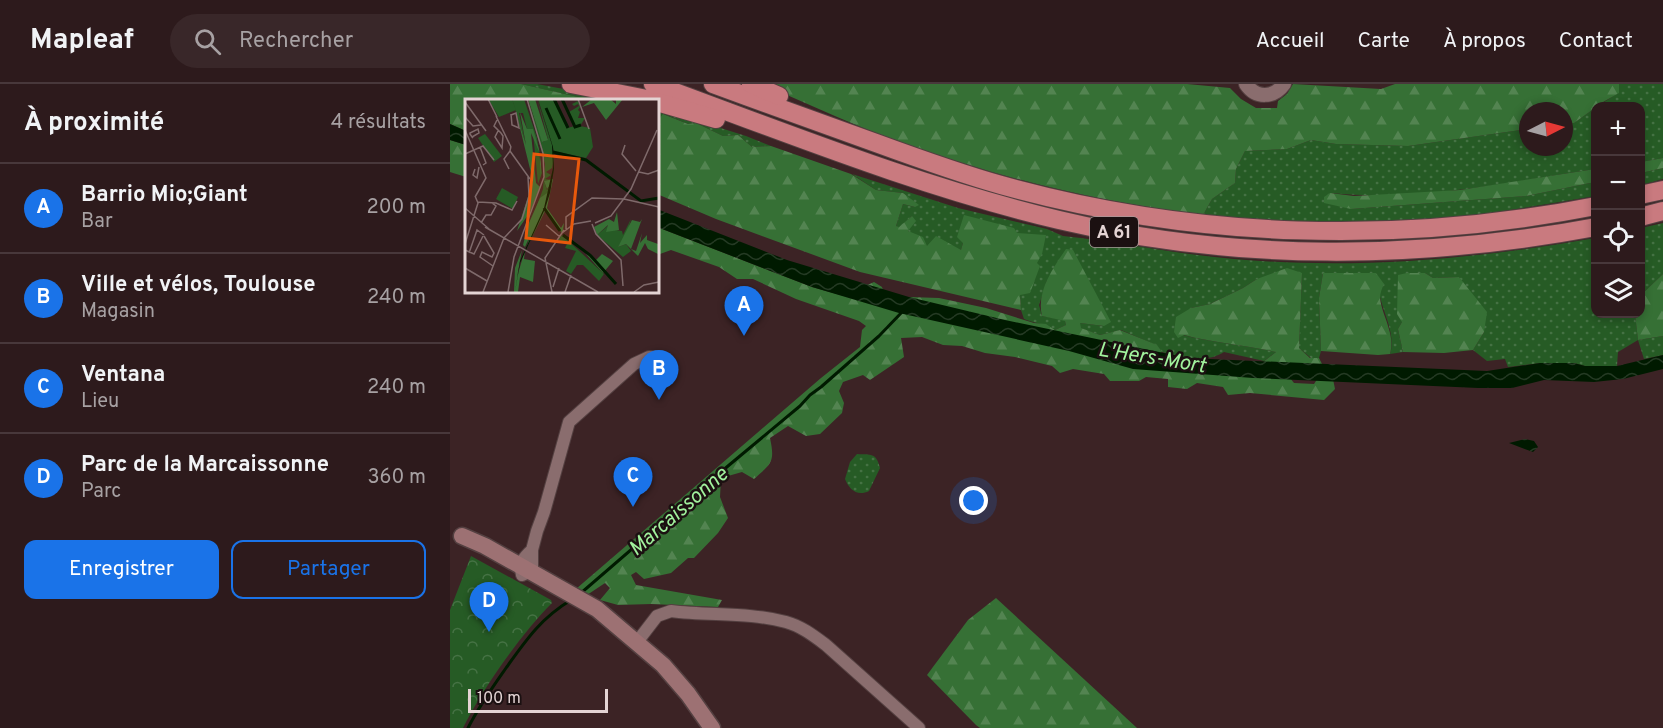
<!DOCTYPE html>
<html lang="fr">
<head>
<meta charset="utf-8">
<style>
  :root { --surface:#2d1a1c; --page:#392729; --text:#f1f3f6; --muted:#a7a1a3; --line:#48383b; --accent:#1a73e8 }
  body { margin:0; font-family:Overpass,sans-serif; background:var(--page); color:var(--text) }
  .controls { position:absolute; right:18px; top:18px; display:grid; overflow:hidden; border-radius:12px; box-shadow:0 3px 9px #0003 }
  .controls button { width:54px; height:54px; display:grid; place-items:center; padding:0; border:0; border-bottom:2px solid var(--line); background:var(--surface); color:var(--text); font:30px sans-serif }
  .compass { position:absolute; left:1069px; top:18px; width:54px; height:54px; border-radius:50%; background:var(--surface); box-shadow:0 3px 9px #0003; rotate:84deg }
  .scale { position:absolute; left:18px; bottom:15px; width:140px; box-sizing:border-box; padding-left:6px; border:3px solid #e4d4d4; border-top:0; font-size:16px; line-height:21px; white-space:nowrap; color:#e4d4d4; -webkit-text-stroke:4px #1b1011; paint-order:stroke }
  .you { position:absolute; left:524px; top:417px; width:21px; height:21px; margin:-15px; border:4px solid #fff; border-radius:50%; background:#1a73e8; box-shadow:0 0 0 9px #1a73e833 }
  .badge { display:grid; place-items:center; width:39px; height:39px; border-radius:50%; background:var(--accent); color:#fff; font-size:20px; font-weight:700 }
  .pin { position:absolute; translate:-50% -50px; filter:drop-shadow(0 2px 3px #0008) }
  .pin::after { content:''; position:absolute; top:32px; width:21px; height:18px; background:inherit; clip-path:polygon(0 0,100% 0,50% 100%) }
  .list { margin:0; padding:0; list-style:none }
  h2 { display:flex; justify-content:space-between; align-items:center; height:78px; margin:0; padding:0 24px; font-size:26px }
  h2 small { font-size:20px; font-weight:400; color:var(--muted) }
  .list li { display:grid; grid-template-columns:39px 1fr auto; gap:18px; align-items:center; box-sizing:border-box; height:90px; padding:0 24px; border-top:2px solid var(--line) }
  .list b { display:block; font-size:22px; white-space:nowrap }
  .list p { margin:0; font-size:20px; white-space:nowrap; color:var(--muted) }
  .list em { font-size:20px; font-style:normal; color:var(--muted) }
  .actions { display:flex; gap:12px; padding:18px 24px }
  .actions a { flex:1; padding:14px 0; border:2px solid var(--accent); border-radius:12px; text-align:center; font-size:21px; color:var(--accent) }
  .actions .main { background:var(--accent); color:#fff }
  .icon { flex:none; width:33px; height:33px; fill:none; stroke:currentColor; stroke-width:2; stroke-linecap:round; stroke-linejoin:round }
  .map { position:relative; flex:none; width:1213px; height:644px; overflow:hidden }
  header { display:flex; align-items:center; gap:36px; box-sizing:border-box; height:84px; padding:0 30px; background:var(--surface); border-bottom:2px solid var(--line) }
  header strong { font-size:28px }
  nav { display:flex; gap:33px; margin-inline-start:auto; font-size:21px }
  .search { width:420px; height:54px; background:var(--page); display:flex; align-items:center; gap:15px; box-sizing:border-box; padding:0 21px; border-radius:33px; color:var(--muted); font-size:22px }
  main { display:flex }
  aside { flex:1; background:var(--surface) }
  .map>svg:first-child { display:block }
</style>
</head>
<body>
<header>
<strong>Mapleaf</strong>
<div class="search"><svg class="icon" aria-label="search" viewBox="0 0 24 24"><circle cx="10" cy="10" r="6"/><path d="M15 15l6 6"/></svg>Rechercher</div>
<nav><a>Accueil</a><a>Carte</a><a>À propos</a><a>Contact</a></nav>
</header>
<main>
<aside>
<h2>À proximité<small>4 résultats</small></h2>
<ul class="list">
<li><span class="badge">A</span><div><b>Barrio Mio;Giant</b><p>Bar</p></div><em>200 m</em></li>
<li><span class="badge">B</span><div><b>Ville et vélos, Toulouse</b><p>Magasin</p></div><em>240 m</em></li>
<li><span class="badge">C</span><div><b>Ventana</b><p>Lieu</p></div><em>240 m</em></li>
<li><span class="badge">D</span><div><b>Parc de la Marcaissonne</b><p>Parc</p></div><em>360 m</em></li>
</ul>
<div class="actions"><a class="main">Enregistrer</a><a>Partager</a></div>
</aside>
<div class="map">
<svg width="1213" height="644" viewBox="0 0 1213 644">
  <defs>
    <pattern id="grass-dots" width="8" height="8" patternUnits="userSpaceOnUse" patternTransform="scale(1.5)"><rect width="8" height="8" fill="#265b25"/><path d="M2 2h.1M6 6h.1" fill="none" stroke="#457244" stroke-width="1.8" stroke-linecap="round"/></pattern>
    <pattern id="forest-firs" width="22" height="20" patternUnits="userSpaceOnUse" patternTransform="scale(1.5)"><rect width="22" height="20" fill="#367035"/><path d="M5 1l3.5 6h-7zM16 11l3.5 6h-7z" fill="#538451"/></pattern>
    <pattern id="park-crowns" width="20" height="18" patternUnits="userSpaceOnUse" patternTransform="scale(1.5)"><rect width="20" height="18" fill="#265b25"/><path d="M2 6a3 3 0 1 1 6 0M12 15a3 3 0 1 1 6 0" fill="none" stroke="#457244"/></pattern>
    <pattern id="water-waves" width="16" height="10" patternUnits="userSpaceOnUse" patternTransform="scale(1.5)"><rect width="16" height="10" fill="#001a00"/><path d="M0 5q4-4 8 0t8 0" fill="none" stroke="#253a24"/></pattern>
  </defs>
  <rect width="100%" height="100%" fill="#3c2325"/>
  <!-- grass -->
  <g fill="url(#grass-dots)">
    <polygon points="71,0 87,0 172,16 128,13"/>
    <polygon points="1169,0 1213,0 1213,74 1191,78 1190,22 1148,22 1168,9"/>
    <polygon points="207,24 296,52 321,62 302,63 288,51 273,52 246,39 238,40 214,30 207,38"/>
    <path d="M1145 24V85C1060 98 967 118 881 109L901 125 1076 112 1145 98V112C1108 118 1070 125 1032 130 944 142 842 141 753 131L762 115 785 99 786 85 795 67 837 65 861 56 886 60 958 62 1078 45V63H1114V40L1124 39Z"/>
    <polygon points="1213,84 1213,95 1191,101 1191,89"/>
    <path d="M402 90 508 124 597 145 613 152C670 158 727 170 784 175 906 186 1025 175 1145 154L1146 230H1185L1188 256 1213 252V271L1194 275 1188 256 1168 268 1167 282H1135L1124 279H1091L1058 283 1055 275 1037 277 1023 266 1034 248 1009 193 983 194 975 189H957L952 238 948 245 953 268 940 270C946 252 934 230 930 213 928 205 928 197 926 189H873L869 214 871 267 869 274H861L849 264 852 189 807 195 793 204 760 220 741 224 733 251C764 259 795 261 826 268L814 277 774 268C755 280 733 273 712 268L706 261 671 246 650 251 630 244V239L654 242 597 197 589 221 592 232 615 236 616 241 605 246C595 239 585 240 574 235L571 226 570 211 513 159 511 166 478 163 458 147 462 132 449 144 446 142 453 120 465 123 453 109 426 106Z"/>
    <polygon points="1213,139 1213,190 1191,211 1191,144"/>
    <path d="M407 370C421 371 426 368 430 384L419 407C407 413 399 405 395 395L400 378Z"/>
  </g>
  <!-- forest -->
  <g fill="url(#forest-firs)">
    <polygon points="0,0 71,0 128,13 172,16 16,16 16,47 0,40"/>
    <path d="M312 0H737L780 4 791 15 806 24H827L828 17 837 10 843 0 931 5 945 0H1169V9L1146 22 1145 24 1124 39 1114 40V27H1078V45L958 62 886 60 861 56 837 65 795 67 786 85 785 99 762 115 753 131C654 119 558 96 464 63 412 45 362 22 312 0Z"/>
    <polygon points="213,30 238,40 246,39 273,52 288,51 302,63 321,62 401,90 426,106 453,109 469,121 465,123 453,120 446,142 449,143 462,132 466,137 458,147 473,153 477,162 486,152 511,166 513,159 507,153 514,131 564,144 567,149 596,151 592,170 587,179 590,182 580,209 570,211 571,226 410,188 266,135 207,110 207,38"/>
    <polygon points="0,56 16,61 16,93 0,88"/>
    <polygon points="1213,74 1213,84 1191,89 1191,78"/>
    <polygon points="1145,85 1145,98 1076,112 901,125 874,119 874,113 880,109 904,112 1010,106"/>
    <path d="M207 143 362 203 394 212 424 198 432 203 438 223 459 213 489 214 536 224 584 239 596 240 605 246 616 241 615 237 592 232C586 208 603 184 616 165L623 166 661 238 654 242 630 239 631 244 650 251 670 246 707 261 712 268C682 283 634 252 601 260L663 277 723 282 755 288 771 287 792 288 808 282 826 268C795 261 764 259 734 251L728 254 724 248 726 233 741 224 760 220 793 204 807 195 837 184 852 189 849 264 860 274H869L875 286 854 287 840 294 844 299 864 300 868 294 883 295 885 305 874 316 800 309 778 311 773 303 747 299 737 305 718 303V295L696 293 689 297H660L654 290 623 285 610 289 602 282 565 273 535 269 512 262 493 261 472 253 451 254 454 273 420 296 413 291 393 298 389 307 394 319 392 329 370 350 356 352 338 342 320 354C325 378 322 379 304 395L292 388 271 394 270 413 278 434 268 449 244 474H238L221 489 194 495 186 488 181 491 186 501 272 516 268 523 201 520 168 521 150 516 160 504 155 499 137 511 126 505 371 294 410 263 412 246 416 242 409 237 346 215 303 195H287L269 183 221 166 210 170 207 169Z"/>
    <path d="M873 189H926L934 200C932 204 930 209 930 214 932 232 946 251 940 270L928 271 871 267 869 214Z"/>
    <polygon points="957,189 975,189 983,194 1009,193 1037,228 1034,248 1023,266 994,269 953,268 948,245 952,238 947,230 948,191"/>
    <polygon points="1213,190 1213,252 1188,256 1185,230 1190,230 1191,211"/>
    <polygon points="546,514 687,644 530,644 526,641 477,591 518,536"/>
  </g>
  <!-- park -->
  <path fill="url(#park-crowns)" d="M21 472 101 516 102 519C72 549 32 605 13 644H0V526Z"/>
  <!-- water -->
  <g fill="url(#water-waves)">
    <polygon points="0,40 16,47 16,61 0,56"/>
    <polygon points="207,125 337,176 459,213 555,236 738,274 1037,287 1090,279 1124,279 1135,282 1167,282 1213,271 1213,285 1173,295 1144,298 1094,296 1062,304 1028,304 803,294 683,285 619,267 449,229 362,203 207,143"/>
    <polygon points="1075,355 1084,357 1088,363 1083,368 1059,359"/>
  </g>
  <g fill="none" stroke-linecap="round" stroke-linejoin="round">
    <!-- stream -->
    <g stroke="#001a00" stroke-width="3">
      <polyline points="131,509 278,382 350,322 360,311 371,303 429,252 453,227"/>
      <path d="M18 644C29 622 42 604 56 584 76 556 91 534 121 516"/>
    </g>
    <defs>
      <g id="minor">
        <path d="M82 466C73 474 69 479 72 491L81 487 82 484V466L87 447 94 428 119 338 184 280 199 273H209"/>
        <path d="M187 558 207 532 221 527C259 532 299 528 336 538 351 542 364 552 376 561L469 644"/>
      </g>
      <path id="tertiary" d="M796 0C806 15 824 14 834 0"/>
      <polyline id="secondary" points="12,452 35,462 147,525 213,581 238,610 262,644"/>
      <g id="motorway">
        <polyline points="121,0 202,16"/>
        <path d="M203 0C337 49 470 103 609 136 785 178 969 176 1146 143"/>
        <path d="M263 0C317 20 371 39 426 59 467 74 508 89 551 101 745 155 948 161 1146 122"/>
        <polyline points="301,0 329,12"/>
        <polyline points="207,18 266,35"/>
        <polyline points="1190,111 1213,106"/>
        <polyline points="1190,133 1213,127"/>
      </g>
    </defs>
    <!-- minor casing -->
    <use href="#minor" stroke="#544041" stroke-width="14"/>
    <!-- tertiary casing -->
    <use href="#tertiary" stroke="#544041" stroke-width="16"/>
    <!-- secondary casing -->
    <use href="#secondary" stroke="#544041" stroke-width="19"/>
    <!-- motorway casing -->
    <use href="#motorway" stroke="#544041" stroke-width="20"/>
    <!-- minor -->
    <use href="#minor" stroke="#8a6d6e" stroke-width="12"/>
    <!-- tertiary -->
    <use href="#tertiary" stroke="#8a6d6e" stroke-width="14"/>
    <!-- secondary -->
    <use href="#secondary" stroke="#9d7173" stroke-width="16"/>
    <!-- motorway -->
    <use href="#motorway" stroke="#c97a7f" stroke-width="18"/>
  </g>
  <g text-anchor="middle" stroke-width="5" stroke-linejoin="round" paint-order="stroke">
    <!-- shield labels -->
    <rect fill="#1b1011" stroke="#a8999a" stroke-width="1.5" x="640" y="133" width="48" height="30" rx="4.5"/>
    <g font-size="18" font-weight="bold" fill="#e4d4d4">
      <text x="664" y="154">A 61</text>
    </g>
    <!-- water labels -->
    <g font-size="21" font-style="italic" fill="#a1f29d" stroke="#1b1011">
      <text transform="translate(702 273) rotate(9)" y="7">L'Hers-Mort</text>
      <text transform="translate(228 427) rotate(-41)" y="7">Marcaissonne</text>
    </g>
  </g>
  <!-- overview -->
  <g transform="translate(15 15)">
    <rect width="194" height="194" fill="#3c2325"/>
    <path d="M47 0H59L72 39 77 74 73 85 68 34 62 30 58 14H54L61 46ZM62 0 78 43 83 40 72 0 87 46 89 60 87 69 81 73 86 76 80 80 86 81 79 82 82 91 86 85 84 92 82 97H77L82 99H75V107L70 112 78 90 80 65ZM73 0H88L102 29 110 27 104 13 114 7 113 5 109 7 107 5 113 2 115 8 113 11 115 13 113 19H120L115 27 125 29 128 48 121 59 89 52ZM166 120 160 142V138L153 148 161 145 166 152 158 158 132 136 144 126V130L157 132 158 136Z" fill="#265b25"/>
    <path d="M63 0H70L83 41 77 43ZM127 0H145L151 5V0H158L141 21 129 4 117 8ZM51 13 61 46 55 13 62 30H68L74 50 76 65 75 79V55L66 34 71 84 75 88 65 113 52 132 68 82ZM88 80 82 109 96 129 99 124 98 131 97 134 80 112 62 148 65 137 60 148 58 146 63 126 75 99 85 92 86 85 82 90 79 82ZM152 113 154 131 141 133 143 126 132 136 129 128 144 120 149 123ZM177 120 166 150 171 152 177 134 175 144 182 136V141L193 145V155L183 150 180 144 173 157 161 145 153 148 167 121 175 123ZM57 151 52 178 60 151 59 160 70 162 68 183 55 178 53 193H58H49L50 169ZM121 155 125 156 130 162 137 155 148 162 138 174Z" fill="#367035"/>
    <path d="M37 89 53 98 48 110 31 100Z" fill="#265b25"/>
    <path d="M23 0H47L51 11 34 18ZM20 35 37 57 29 63 13 39ZM97 136 139 175 134 182 118 166H112L106 175 101 172 111 152 100 149 102 145 93 141Z" fill="#265b25"/>
    <path d="M73 0 88 48 89 70 85 94 80 110 55 164 50 193 55 162 79 109 88 69 87 46Z" fill="#001a00"/>
    <path fill="none" stroke="#001a00" stroke-width="3" d="M89 0 103 29M97 0 110 28 116 26M81 9 95 40M88 53 121 61 176 102 194 99M79 109 95 132M98 136 125 156 151 185"/>
    <path fill="none" stroke="#7f6a6b" stroke-width="1.5" d="M23 0 32 18M113 0 124 30M0 3 21 32M46 15 47 26 54 29 51 14 46 16M31 17 46 48M0 18 8 27 16 26M32 21 29 27 36 34 38 37 37 49 30 38 33 32M0 31 21 79 10 98M7 38 14 34 13 30 5 34V35L7 38 8 39M160 46 157 55 171 72M46 47 45 52 65 80M15 48 21 64 18 66M0 55 18 47 29 61M10 70 8 76 12 79 14 68M44 70 39 60 45 52M174 73 183 75 194 71M159 100 194 108M13 103 31 104 47 111 52 102M0 109 24 130M16 124 21 116H26L31 107 27 104M130 124 146 117 166 90 192 31M127 125 131 135 156 161 158 187M81 126 95 138M20 128 133 193M101 130V118L127 99 159 100M97 134 109 125 126 122M19 137 29 154 27 158 17 153 15 158 28 167M39 139 57 120 64 97 63 78M0 145 13 104 10 97M0 151 9 155 18 137M4 154 12 131 19 136M0 169 22 182M88 188 94 169M18 193 39 139M43 193 49 158 79 78 78 54 62 0M87 193 80 159 99 131M100 193 106 176M169 193 179 186 194 183"/>
    <path fill="#e8590c" fill-opacity="0.15" stroke="#e8590c" stroke-width="3" d="M69 55 114 60 105 144 61 139Z"/>
    <rect width="194" height="194" fill="none" stroke="#e4d4d4" stroke-width="3"/>
  </g>
</svg>
<div class="controls">
<button>+</button>
<button>−</button>
<button><svg class="icon" aria-label="locate" viewBox="0 0 24 24"><circle cx="12" cy="12" r="6"/><path d="M12 2v4M12 18v4M2 12h4M18 12h4"/></svg></button>
<button><svg class="icon" aria-label="layers" viewBox="0 0 24 24"><path d="M12 4l9 5-9 5-9-5zM3 14l9 5 9-5"/></svg></button>
</div>
<svg class="compass" viewBox="-18 -18 36 36"><path d="M0-13l5 13h-10z" fill="#e53935"/><path d="M0 13l5-13h-10z" fill="#a7a1a3"/></svg>
<div class="scale">100 m</div>
<div class="you"></div>
<div class="pin badge" style="left:294px;top:252px">A</div>
<div class="pin badge" style="left:209px;top:316px">B</div>
<div class="pin badge" style="left:183px;top:423px">C</div>
<div class="pin badge" style="left:39px;top:548px">D</div>
</div>
</main>
</body>
</html>
